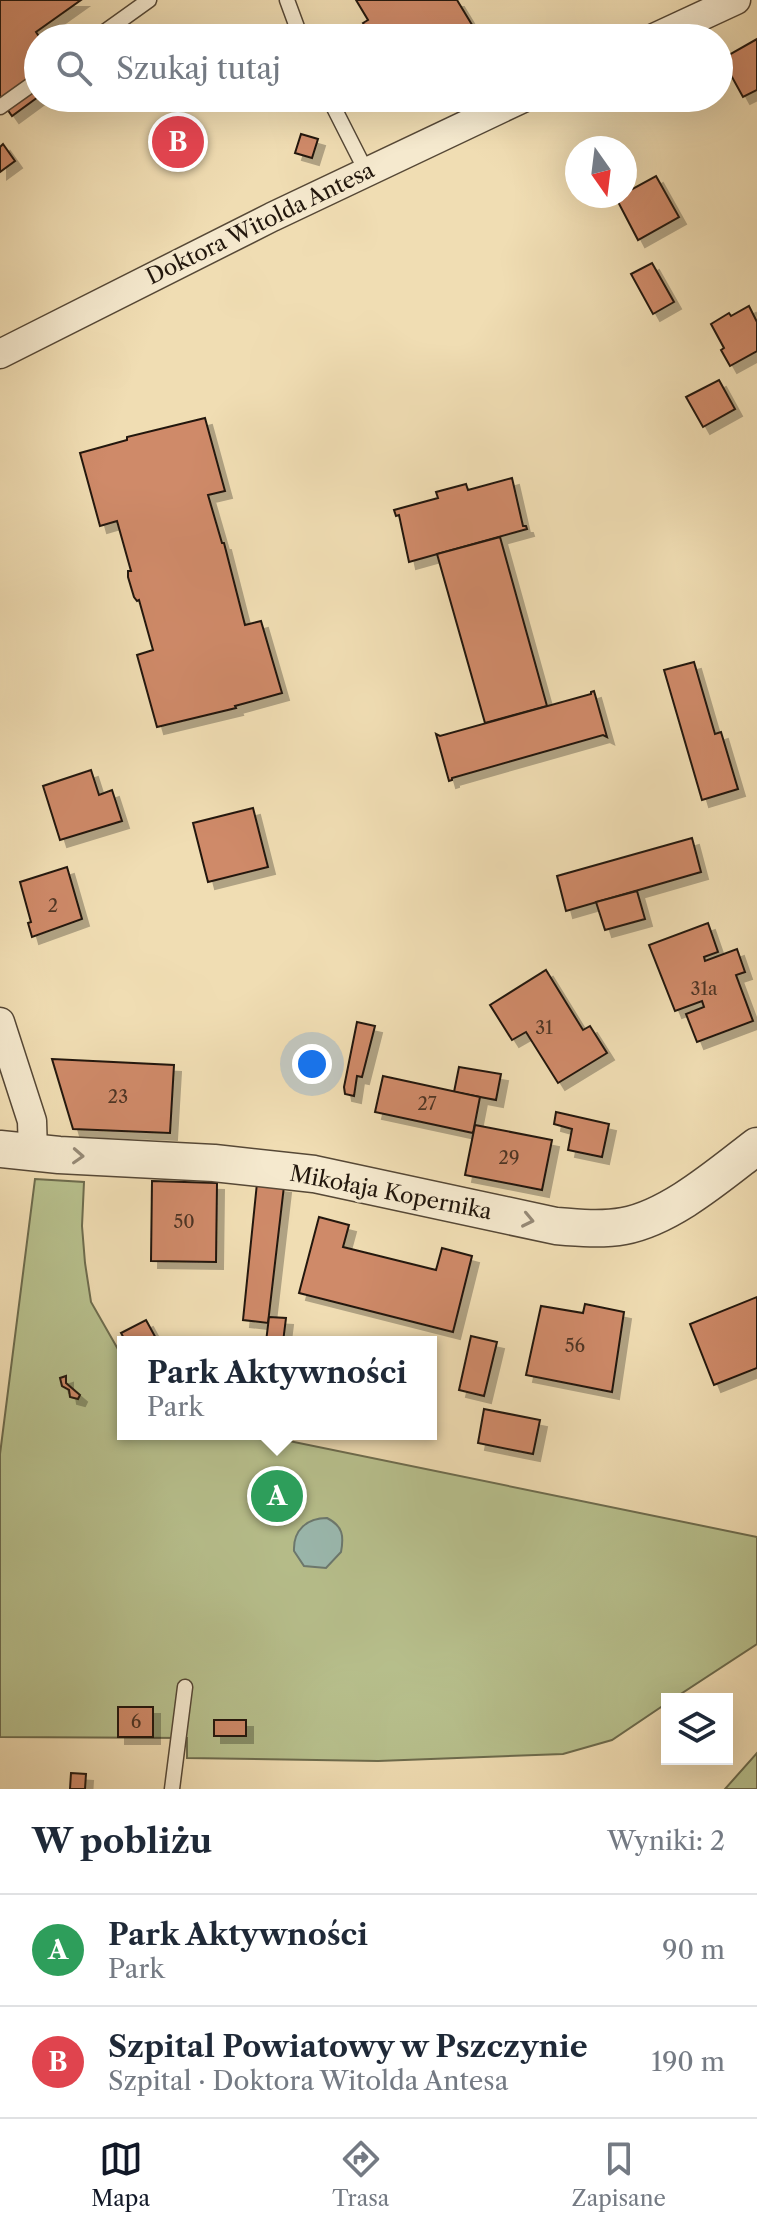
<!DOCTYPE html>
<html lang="pl">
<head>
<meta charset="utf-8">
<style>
  :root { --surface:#fff; --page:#f6f6f7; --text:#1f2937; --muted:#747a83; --line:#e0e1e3; --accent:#111827 }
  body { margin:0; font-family:"Libre Caslon Text",serif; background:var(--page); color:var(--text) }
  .controls { position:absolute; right:24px; bottom:24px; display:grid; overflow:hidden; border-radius:0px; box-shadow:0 8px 32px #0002 }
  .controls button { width:72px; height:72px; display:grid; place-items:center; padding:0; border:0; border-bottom:2px solid var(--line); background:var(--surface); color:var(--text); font:40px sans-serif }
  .compass { position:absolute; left:565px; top:136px; width:72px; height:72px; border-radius:50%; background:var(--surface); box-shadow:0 8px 32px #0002; rotate:166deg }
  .you { position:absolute; left:312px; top:1064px; width:28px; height:28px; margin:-20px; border:6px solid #fff; border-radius:50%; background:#1a73e8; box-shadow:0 0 0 12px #1a73e833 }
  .badge { display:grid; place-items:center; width:52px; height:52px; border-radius:50%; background:var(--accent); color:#fff; font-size:26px; font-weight:700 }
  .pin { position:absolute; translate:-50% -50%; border:4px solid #fff; box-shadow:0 2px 8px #0006 }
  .popup { position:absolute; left:117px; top:1336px; width:320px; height:104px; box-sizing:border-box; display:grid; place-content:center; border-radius:0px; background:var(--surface); filter:drop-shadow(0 2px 6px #0005); font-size:26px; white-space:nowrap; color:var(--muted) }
  .popup b { font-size:30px; color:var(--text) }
  .popup::after { content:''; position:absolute; left:50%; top:100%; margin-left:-16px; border:16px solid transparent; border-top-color:var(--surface) }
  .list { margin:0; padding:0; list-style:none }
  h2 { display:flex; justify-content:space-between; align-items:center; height:104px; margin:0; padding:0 32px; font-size:34px }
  h2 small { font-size:26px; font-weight:400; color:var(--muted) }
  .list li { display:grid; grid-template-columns:52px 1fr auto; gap:24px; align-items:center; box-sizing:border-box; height:112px; padding:0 32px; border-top:2px solid var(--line) }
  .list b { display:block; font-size:30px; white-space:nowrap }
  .list p { margin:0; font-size:26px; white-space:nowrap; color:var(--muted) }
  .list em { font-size:26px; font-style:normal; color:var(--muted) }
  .icon { flex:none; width:44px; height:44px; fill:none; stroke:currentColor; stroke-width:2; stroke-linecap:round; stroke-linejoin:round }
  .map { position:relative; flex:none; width:757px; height:1789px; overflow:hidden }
  .search { position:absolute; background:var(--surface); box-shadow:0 8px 32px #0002; left:24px; right:24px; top:24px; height:88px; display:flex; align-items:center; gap:20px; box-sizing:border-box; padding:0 28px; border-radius:44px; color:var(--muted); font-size:30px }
  .sheet { height:328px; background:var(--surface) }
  nav { display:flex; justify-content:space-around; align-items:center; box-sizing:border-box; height:112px; border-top:2px solid var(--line); background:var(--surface); font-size:22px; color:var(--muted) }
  nav a { display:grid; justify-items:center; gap:4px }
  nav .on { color:var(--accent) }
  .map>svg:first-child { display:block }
</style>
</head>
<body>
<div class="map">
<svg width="757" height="1789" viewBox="0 0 757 1789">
  <defs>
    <filter id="shadow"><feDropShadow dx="7" dy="7" stdDeviation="0" flood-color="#0004"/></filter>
  </defs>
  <rect width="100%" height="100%" fill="#f0ddb3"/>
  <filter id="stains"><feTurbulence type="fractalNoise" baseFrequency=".0025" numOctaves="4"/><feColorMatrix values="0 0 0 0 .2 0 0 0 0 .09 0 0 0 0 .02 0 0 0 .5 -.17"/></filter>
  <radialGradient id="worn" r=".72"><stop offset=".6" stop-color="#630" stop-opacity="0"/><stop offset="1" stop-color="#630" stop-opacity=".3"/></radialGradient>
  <!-- green -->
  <g fill="#b8c18e" stroke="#6d6c4e" stroke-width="2">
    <polygon points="35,1179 84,1182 82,1226 85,1263 91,1302 123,1358 123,1434 255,1434 757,1537 757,1644 673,1699 667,1699 667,1703 612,1740 563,1754 378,1761 187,1758 187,1738 0,1737 0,1454"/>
    <polygon points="757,1753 757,1789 725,1789"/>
  </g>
  <!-- water -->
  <path fill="#9bbbb2" stroke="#6b7970" stroke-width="2" d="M327 1518C343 1526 344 1536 341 1552L326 1568 304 1566 294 1551C293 1530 307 1518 327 1518Z"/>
  <!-- building -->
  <g fill="#cf8a69" stroke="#22170d" stroke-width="2" filter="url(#shadow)">
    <polygon points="0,0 81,0 36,32 40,38 38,38 38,97 12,116 0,99"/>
    <polygon points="356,0 457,0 480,38 372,38 363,23 368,20"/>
    <polygon points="757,39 757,90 743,97 722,59"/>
    <polygon points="301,134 318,139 312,158 295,153"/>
    <polygon points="3,144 15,161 0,172 0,147"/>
    <polygon points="656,176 679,217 638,240 616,198 625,196 625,193"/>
    <polygon points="652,263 674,302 653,314 631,274"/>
    <polygon points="749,306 757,322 757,351 730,366 721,350 724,348 711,324 729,313 731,316"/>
    <polygon points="719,380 735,409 703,427 686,397"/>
    <polygon points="205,418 225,491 208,495 222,543 224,543 245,625 261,621 282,693 235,706 236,708 157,727 137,655 153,650 139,600 137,601 134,597 128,577 128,571 131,571 117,521 100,526 80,453 127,440 127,437"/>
    <polygon points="512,478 523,526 526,526 527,529 409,562 399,515 396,516 394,510 438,498 436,492 466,484 468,490"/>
    <polygon points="500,537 547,706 485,723 437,554"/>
    <polygon points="694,662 715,734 721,732 738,789 702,800 664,670"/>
    <polygon points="594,691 607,737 603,735 452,778 452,780 449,781 436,734 440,736 591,694 591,692"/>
    <polygon points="91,770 99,795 112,790 122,821 60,840 43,786"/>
    <polygon points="253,808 268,867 208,882 193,823"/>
    <polygon points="692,838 701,872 566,911 557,876"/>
    <polygon points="67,867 82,919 32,937 28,923 31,922 20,882"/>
    <polygon points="637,891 645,919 605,930 596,902"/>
    <polygon points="708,923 718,952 704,957 705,961 737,949 745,972 736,975 753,1021 697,1042 686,1014 704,1007 702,1001 675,1011 649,945"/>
    <polygon points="546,970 583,1030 590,1026 607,1053 558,1083 526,1032 512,1040 490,1005"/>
    <polygon points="357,1022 375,1026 362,1077 357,1076 354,1096 345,1094 344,1087"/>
    <polygon points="52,1059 174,1065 170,1133 73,1129"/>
    <polygon points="459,1067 501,1074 496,1100 454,1092"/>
    <polygon points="383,1076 480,1097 473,1133 375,1112"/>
    <polygon points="556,1112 609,1124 602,1157 568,1150 572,1129 554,1124"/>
    <polygon points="475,1125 552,1140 542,1190 465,1175"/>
    <polygon points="152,1181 217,1183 216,1262 151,1261"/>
    <polygon points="257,1183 284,1186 268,1323 243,1320"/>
    <polygon points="319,1217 349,1225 343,1247 436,1270 442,1248 472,1256 453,1332 299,1293"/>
    <polygon points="757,1297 757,1368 714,1385 690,1324"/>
    <polygon points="585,1304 624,1312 612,1392 526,1375 541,1306 583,1313"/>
    <polygon points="269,1317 286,1318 283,1342 266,1342"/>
    <polygon points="146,1320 158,1342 126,1342 121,1333"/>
    <polygon points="471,1336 497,1342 484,1396 459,1390"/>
    <polygon points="66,1376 66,1383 80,1395 78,1399 70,1397 69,1390 62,1386 60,1378"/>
    <polygon points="484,1409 540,1420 533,1454 478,1443"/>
    <rect x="118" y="1707" width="35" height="30"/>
    <rect x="214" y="1720" width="32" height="16"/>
    <polygon points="71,1773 86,1774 85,1789 70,1789"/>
  </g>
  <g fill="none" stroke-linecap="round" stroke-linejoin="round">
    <defs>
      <g id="service">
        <polyline points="287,0 301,38"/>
        <polyline points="96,38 149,0"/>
        <polyline points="329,98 366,171"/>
        <polyline points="0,107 38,80"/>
        <polyline points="172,1789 185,1687"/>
      </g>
      <g id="minor">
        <polyline points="654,38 736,0"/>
        <polyline points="0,354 272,217 523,98"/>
        <polyline points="0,1022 32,1121 33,1153"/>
      </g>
      <path id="tertiary" d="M0 1149 59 1155 214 1163 314 1174 556 1226C579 1228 602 1230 624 1226 671 1217 719 1175 757 1146"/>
    </defs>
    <!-- service casing -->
    <use href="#service" stroke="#564836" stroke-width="17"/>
    <!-- minor casing -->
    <use href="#minor" stroke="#564836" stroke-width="31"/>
    <!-- tertiary casing -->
    <use href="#tertiary" stroke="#564836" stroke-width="39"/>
    <!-- service -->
    <use href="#service" stroke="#f5e9ce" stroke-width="14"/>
    <!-- minor -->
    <use href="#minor" stroke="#f5e9ce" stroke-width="28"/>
    <!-- tertiary -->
    <use href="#tertiary" stroke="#f5e9ce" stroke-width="36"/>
  </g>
  <!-- one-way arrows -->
  <defs><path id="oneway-chevron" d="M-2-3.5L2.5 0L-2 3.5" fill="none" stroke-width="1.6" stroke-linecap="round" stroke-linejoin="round" transform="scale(2)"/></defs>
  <g stroke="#968a77">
    <use href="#oneway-chevron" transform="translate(78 1156) rotate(3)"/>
    <use href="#oneway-chevron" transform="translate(528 1220) rotate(12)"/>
  </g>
  <g text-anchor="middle" stroke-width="6" stroke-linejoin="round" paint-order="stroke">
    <!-- number labels -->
    <g font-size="18" fill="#4d3424">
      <text x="53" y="912">2</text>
      <text x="704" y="995">31a</text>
      <text x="544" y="1034">31</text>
      <text x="118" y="1103">23</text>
      <text x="427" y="1110">27</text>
      <text x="509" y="1164">29</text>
      <text x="184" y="1228">50</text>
      <text x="575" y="1352">56</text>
      <text x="136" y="1728">6</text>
    </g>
    <!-- street labels -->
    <g font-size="22" fill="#22170d" stroke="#f5e9ce">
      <text transform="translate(260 223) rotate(-26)" y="8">Doktora Witolda Antesa</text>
      <text transform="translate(391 1192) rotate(11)" y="8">Mikołaja Kopernika</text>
    </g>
  </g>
  <rect width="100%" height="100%" filter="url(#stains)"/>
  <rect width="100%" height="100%" fill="url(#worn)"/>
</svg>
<div class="controls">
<button><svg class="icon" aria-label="layers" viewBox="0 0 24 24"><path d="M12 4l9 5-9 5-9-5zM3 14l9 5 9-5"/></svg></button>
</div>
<svg class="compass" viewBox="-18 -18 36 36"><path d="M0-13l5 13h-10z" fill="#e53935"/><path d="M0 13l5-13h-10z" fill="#747a83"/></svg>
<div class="you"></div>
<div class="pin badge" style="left:277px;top:1496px;background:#2e9e5b">A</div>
<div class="popup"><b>Park Aktywności</b>Park</div>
<div class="pin badge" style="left:178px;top:142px;background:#e0444e">B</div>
<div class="search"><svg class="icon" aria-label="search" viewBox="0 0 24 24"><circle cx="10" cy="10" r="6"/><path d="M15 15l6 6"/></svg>Szukaj tutaj</div>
</div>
<section class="sheet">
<h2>W pobliżu<small>Wyniki: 2</small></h2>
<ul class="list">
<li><span class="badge" style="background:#2e9e5b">A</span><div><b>Park Aktywności</b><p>Park</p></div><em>90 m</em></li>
<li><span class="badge" style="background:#e0444e">B</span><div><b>Szpital Powiatowy w Pszczynie</b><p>Szpital · Doktora Witolda Antesa</p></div><em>190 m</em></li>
</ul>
</section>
<nav>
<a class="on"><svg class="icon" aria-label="map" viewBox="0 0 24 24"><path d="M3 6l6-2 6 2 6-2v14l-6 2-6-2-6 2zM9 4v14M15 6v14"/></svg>Mapa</a>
<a><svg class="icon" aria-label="directions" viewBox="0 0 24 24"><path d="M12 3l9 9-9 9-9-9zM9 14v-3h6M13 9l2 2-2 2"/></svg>Trasa</a>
<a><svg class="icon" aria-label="saved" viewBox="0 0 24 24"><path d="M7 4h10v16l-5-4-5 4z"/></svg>Zapisane</a>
</nav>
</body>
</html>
